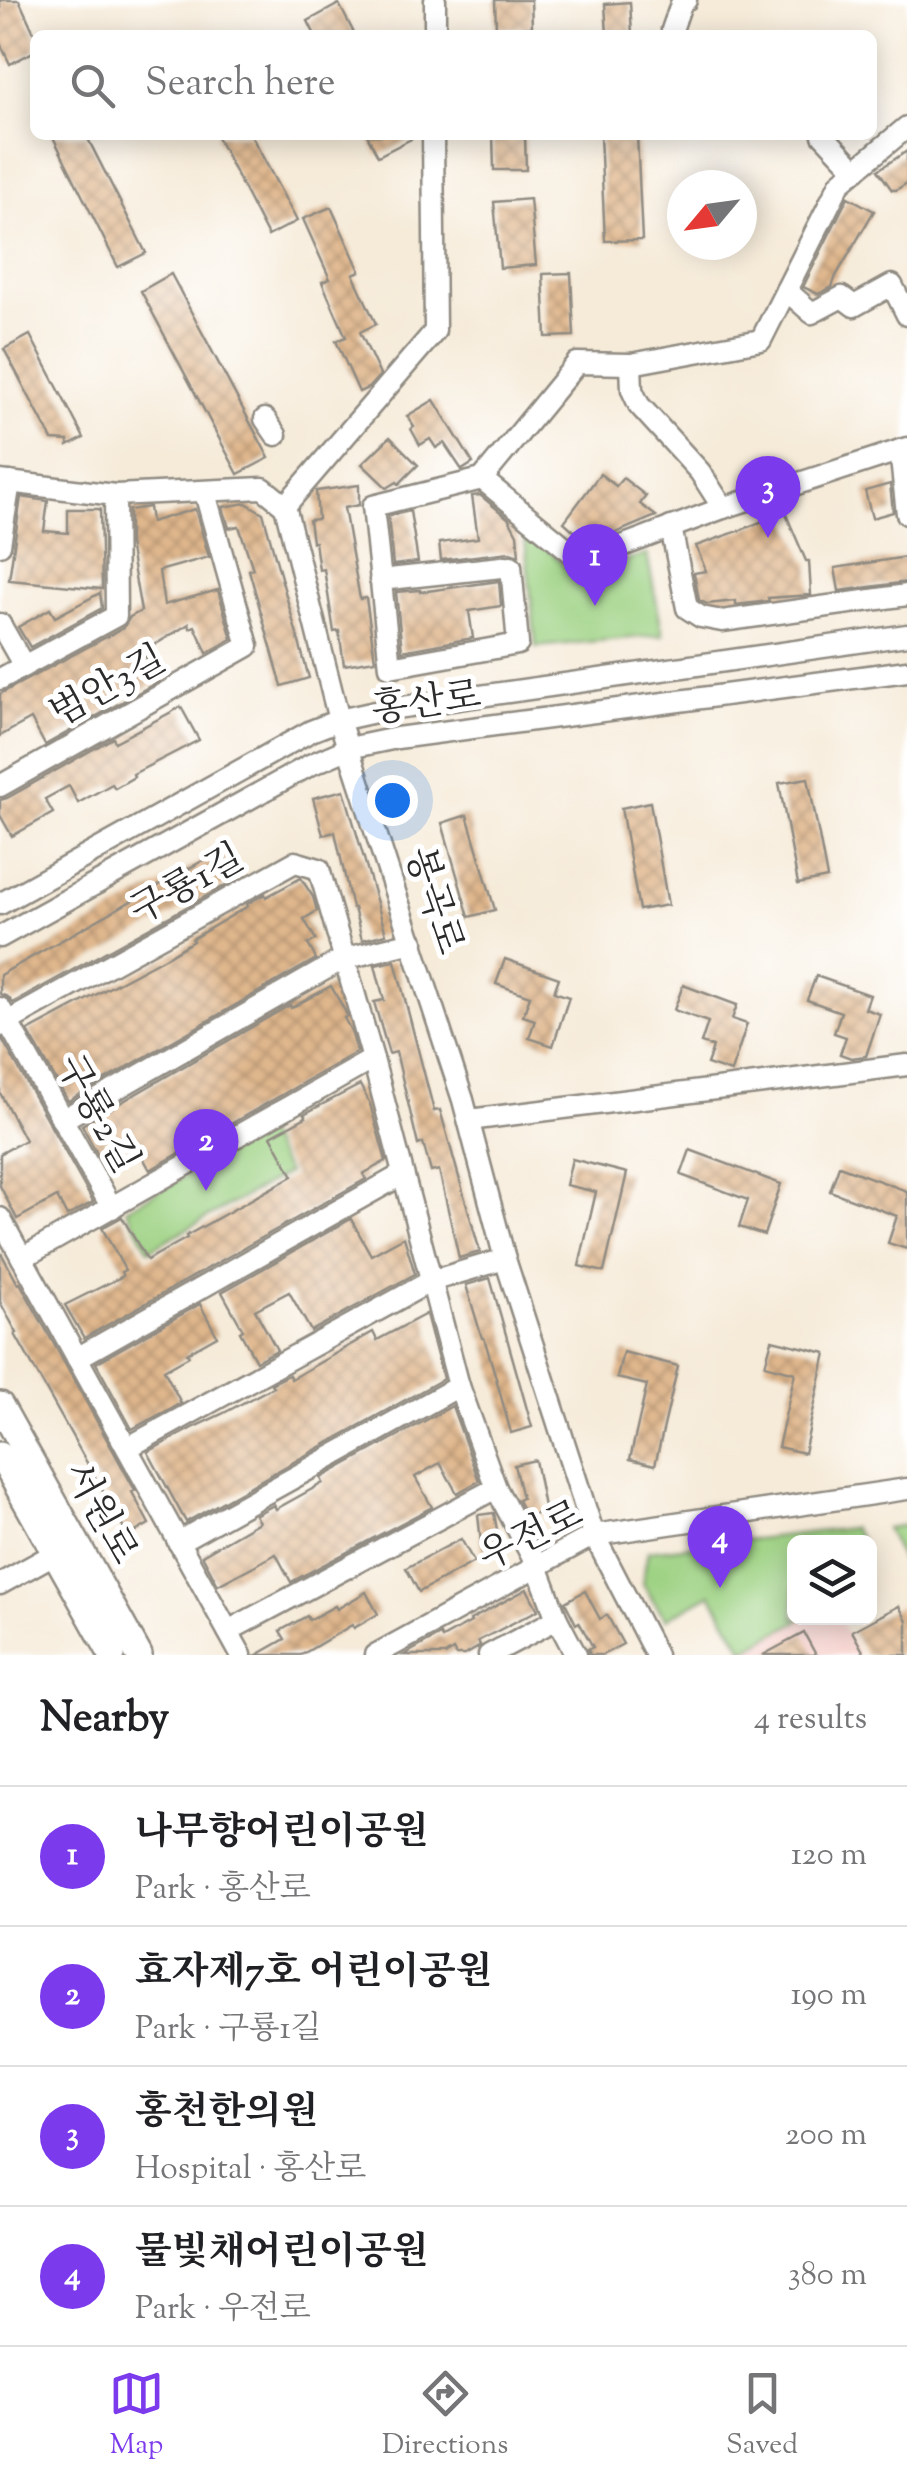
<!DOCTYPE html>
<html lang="en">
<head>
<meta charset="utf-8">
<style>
  :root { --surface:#fff; --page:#f6f6f6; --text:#202124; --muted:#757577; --line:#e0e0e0; --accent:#7c3aed }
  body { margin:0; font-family:"Sorts Mill Goudy","Noto Serif KR",serif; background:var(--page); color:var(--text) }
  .controls { position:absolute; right:30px; bottom:30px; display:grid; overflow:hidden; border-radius:15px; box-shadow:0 5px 25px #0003 }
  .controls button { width:90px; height:90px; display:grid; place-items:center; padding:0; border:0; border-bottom:2px solid var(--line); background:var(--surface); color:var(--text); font:50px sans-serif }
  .compass { position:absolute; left:667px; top:170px; width:90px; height:90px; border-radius:50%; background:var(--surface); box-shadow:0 5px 25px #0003; rotate:241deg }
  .you { position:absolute; left:392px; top:800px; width:35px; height:35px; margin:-25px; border:8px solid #fff; border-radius:50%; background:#1a73e8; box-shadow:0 0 0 15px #1a73e833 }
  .badge { display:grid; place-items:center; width:65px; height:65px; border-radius:50%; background:var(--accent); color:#fff; font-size:32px; font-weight:700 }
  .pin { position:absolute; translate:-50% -82px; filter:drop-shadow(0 2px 5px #0008) }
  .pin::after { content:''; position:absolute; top:52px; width:35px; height:30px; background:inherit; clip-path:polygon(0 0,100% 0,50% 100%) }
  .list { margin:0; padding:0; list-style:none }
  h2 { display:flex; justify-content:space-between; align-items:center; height:130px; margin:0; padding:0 40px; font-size:42px }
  h2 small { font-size:32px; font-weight:400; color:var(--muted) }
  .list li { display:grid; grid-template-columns:65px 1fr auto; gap:30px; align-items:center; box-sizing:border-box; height:140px; padding:0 40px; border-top:2px solid var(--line) }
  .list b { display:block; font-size:38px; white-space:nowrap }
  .list p { margin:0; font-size:32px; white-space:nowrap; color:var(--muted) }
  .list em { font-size:32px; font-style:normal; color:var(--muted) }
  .icon { flex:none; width:55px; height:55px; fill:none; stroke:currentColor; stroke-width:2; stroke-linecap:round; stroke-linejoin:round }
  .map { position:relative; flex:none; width:907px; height:1655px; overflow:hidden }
  .search { position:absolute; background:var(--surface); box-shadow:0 5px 25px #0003; left:30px; right:30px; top:30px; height:110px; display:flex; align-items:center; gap:25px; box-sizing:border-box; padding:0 35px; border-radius:15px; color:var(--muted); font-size:38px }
  .sheet { height:690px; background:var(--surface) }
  nav { display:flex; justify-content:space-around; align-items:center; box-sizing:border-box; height:140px; border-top:2px solid var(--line); background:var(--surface); font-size:28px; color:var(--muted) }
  nav a { display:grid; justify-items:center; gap:5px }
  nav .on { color:var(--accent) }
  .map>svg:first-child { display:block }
</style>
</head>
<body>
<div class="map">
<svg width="907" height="1655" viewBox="0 0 907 1655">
  <defs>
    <pattern id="building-cross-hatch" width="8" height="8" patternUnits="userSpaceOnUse" patternTransform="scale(2.5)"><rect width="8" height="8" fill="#e0b78d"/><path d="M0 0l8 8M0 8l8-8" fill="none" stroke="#b69573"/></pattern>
  </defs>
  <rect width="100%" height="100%" fill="#fff"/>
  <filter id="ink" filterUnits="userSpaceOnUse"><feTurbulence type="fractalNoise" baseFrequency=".01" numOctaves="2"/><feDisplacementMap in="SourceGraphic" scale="20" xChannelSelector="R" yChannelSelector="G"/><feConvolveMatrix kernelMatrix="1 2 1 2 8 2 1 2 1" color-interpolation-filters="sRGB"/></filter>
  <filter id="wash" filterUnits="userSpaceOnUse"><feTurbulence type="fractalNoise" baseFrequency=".0048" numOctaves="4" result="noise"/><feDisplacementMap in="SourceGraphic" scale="40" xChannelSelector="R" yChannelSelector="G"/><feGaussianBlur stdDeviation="2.25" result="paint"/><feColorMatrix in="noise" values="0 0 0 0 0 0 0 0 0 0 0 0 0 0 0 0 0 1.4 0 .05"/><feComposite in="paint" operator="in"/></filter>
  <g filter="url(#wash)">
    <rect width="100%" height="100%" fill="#f6ebd9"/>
    <!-- built -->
    <polygon fill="#f7d0cb" points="804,1618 838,1618 859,1655 736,1655"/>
    <!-- park -->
    <g fill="#9ed283" stroke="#647e57" stroke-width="2.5">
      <polygon points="532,534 576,577 647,554 663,635 536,647 525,540"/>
      <polygon points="264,1132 287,1173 149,1250 126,1209"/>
      <polygon points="907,1525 907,1571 886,1528"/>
      <polygon points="852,1528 862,1542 794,1542 794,1618 804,1618 744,1650 711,1594 666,1619 642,1583 648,1551"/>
    </g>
    <g id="blocks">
      <!-- building -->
      <g fill="url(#building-cross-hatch)">
        <polygon points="0,0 19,0 35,35 35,51 10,64 0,43"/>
        <polygon points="495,0 531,0 532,27 496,28"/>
        <polygon points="630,2 632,35 607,35 605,4"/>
        <polygon points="339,4 355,35 315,35 308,21"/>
        <polygon points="52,135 86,135 146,253 118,267"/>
        <polygon points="216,135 251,135 297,221 268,236"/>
        <polygon points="367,135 419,135 378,156"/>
        <polygon points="493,135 525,135 526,170 494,170"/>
        <polygon points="600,135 637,135 642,240 605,241"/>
        <polygon points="907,151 907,183 896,190 892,190 878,170"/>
        <polygon points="848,197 874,211 836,276 832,287 818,294 803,287"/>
        <polygon points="530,199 536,265 500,268 494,202"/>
        <polygon points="331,207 360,271 353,274 376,324 360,332 380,375 368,388 359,392 336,341 346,337 322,282 330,279 303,219"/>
        <polygon points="571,273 574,336 546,337 543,274"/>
        <polygon points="171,274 269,458 238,474 141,291"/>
        <polygon points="30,335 84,438 68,446 68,441 52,440 4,349"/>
        <polygon points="434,400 473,463 462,470 444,443 436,448 430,439 420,445 411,429 414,427 407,416"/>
        <polygon points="390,437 418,465 399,484 397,482 387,488 362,464"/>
        <polygon points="600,474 616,486 623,478 646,496 640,504 656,516 606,537 578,530 575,532 564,522"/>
        <polygon points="890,484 893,512 872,518 865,491"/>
        <polygon points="359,485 359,505 344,508 360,599 366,598 375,660 344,665 339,631 334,632 324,569 319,570 315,542 312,542 309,520 318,519 316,491"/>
        <polygon points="480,495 509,519 517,534 519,555 510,552 441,560 439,543 478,538 472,496"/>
        <polygon points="21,497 48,501 44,531 68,533 68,509 100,509 102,589 9,580"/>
        <polygon points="246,503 263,513 309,678 282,686 249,570 253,569 239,526 229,528 223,507"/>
        <polygon points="149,507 151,522 195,509 209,557 159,571 164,605 218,590 232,639 207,653 195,626 190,628 189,624 143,652 159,681 45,745 31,719 0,736 0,694 123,628 130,617 141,611 129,544 129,510"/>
        <polygon points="410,511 418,562 393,565 388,516"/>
        <polygon points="785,512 806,561 809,561 811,595 768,598 769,601 736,605 736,601 707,604 699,600 694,573 706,571 696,546 741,530"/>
        <polygon points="906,557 907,582 839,591 835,568"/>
        <polygon points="499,581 501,606 469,611 473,638 402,651 396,592 420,590 420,592"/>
        <polygon points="100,593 102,608 30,647 18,627 50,609 55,617"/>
        <polygon points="181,707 199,740 133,774 134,777 115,788 112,784 78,803 69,786 45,799 53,813 12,836 0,815 0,800 7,798 113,738 115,742"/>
        <polygon points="808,778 827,878 798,884 779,783"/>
        <polygon points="344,790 386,934 362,940 354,908 352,908 335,832 323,835 313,798"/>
        <polygon points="650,802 668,905 639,910 621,808"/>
        <polygon points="467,815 495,910 469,917 442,823"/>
        <polygon points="220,851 235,880 13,1003 8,997 0,994 0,975"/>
        <polygon points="301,878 313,897 317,911 304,919 316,940 308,944 316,959 68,1101 28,1031 170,955 193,941 192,939 248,906 247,904 265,894 266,897"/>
        <polygon points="505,959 559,978 554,992 569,997 553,1046 529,1038 535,1020 523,1016 530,996 496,984"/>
        <polygon points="395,961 434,1111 440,1110 480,1252 459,1258 439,1170 431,1172 423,1143 418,1145 396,1052 389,1054 374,1002 384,1000 375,965"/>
        <polygon points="816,976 870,995 865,1009 880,1014 866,1056 851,1058 840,1054 846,1037 834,1033 841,1012 807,1000"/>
        <polygon points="683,985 737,1005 732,1019 747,1024 731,1072 707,1064 713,1047 701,1043 708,1022 674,1010"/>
        <polygon points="331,986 345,1011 347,1016 344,1018 351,1031 357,1052 150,1170 131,1136 98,1155 82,1125 290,1005 291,1008"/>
        <polygon points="2,1039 93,1202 67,1216 57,1197 17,1219 0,1186 0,1154 25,1140 0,1093 0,1040"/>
        <polygon points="360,1085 370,1104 386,1161 363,1174 366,1179 84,1338 65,1305 123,1276 121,1272 125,1270 102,1228 122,1217 147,1260 187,1238 186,1236 293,1176 271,1136 306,1117 304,1114"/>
        <polygon points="690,1150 781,1184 764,1235 739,1227 748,1200 681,1175"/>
        <polygon points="572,1159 627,1173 604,1272 579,1266 596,1192 566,1185"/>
        <polygon points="839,1166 907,1191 907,1249 888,1243 897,1216 830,1191"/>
        <polygon points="351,1219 371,1255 404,1237 415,1274 311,1331 289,1292 255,1310 277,1350 256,1361 240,1332 243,1330 222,1292"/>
        <polygon points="0,1251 18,1284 20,1283 135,1490 132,1492 149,1524 128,1536 15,1334 17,1333 0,1302"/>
        <polygon points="490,1278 532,1427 511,1433 494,1371 484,1338 482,1338 466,1285"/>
        <polygon points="200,1304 217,1336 187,1353 189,1356 164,1370 181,1403 132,1429 96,1363"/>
        <polygon points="426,1314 443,1379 186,1522 148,1452 194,1427 222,1414 273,1387 271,1384 289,1375 291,1379 373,1332 377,1340"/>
        <polygon points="772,1340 826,1353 804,1453 778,1447 795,1373 765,1365"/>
        <polygon points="623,1352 678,1366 655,1465 630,1459 647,1385 617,1378"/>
        <polygon points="452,1406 479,1481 457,1493 440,1463 415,1477 432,1507 291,1582 276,1554 218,1585 202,1555 259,1522 255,1515 274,1505 276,1509 323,1483 321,1478"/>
        <polygon points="535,1460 545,1512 526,1516 518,1500 522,1498 514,1465"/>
        <polygon points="494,1513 498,1536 496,1545 482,1552 478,1515"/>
        <polygon points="461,1539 474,1562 419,1592 406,1568"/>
        <polygon points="527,1589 538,1610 478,1641 480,1645 477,1648 465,1655 456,1655 453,1650 445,1655 404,1655 440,1635 442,1638 471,1622 470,1620"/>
        <polygon points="585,1591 600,1619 607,1615 623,1644 602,1655 590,1655 588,1649 593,1647 579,1622 576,1624 565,1602"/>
        <polygon points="366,1592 378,1614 354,1628 352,1625 301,1655 257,1655 285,1639 280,1631 307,1616 309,1620 335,1606 337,1609"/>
        <polygon points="899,1606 907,1621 907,1655 865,1655 852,1631"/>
        <polygon points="804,1633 816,1655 763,1655"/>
      </g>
    </g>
  </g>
  <g filter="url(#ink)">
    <use href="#blocks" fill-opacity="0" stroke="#908b82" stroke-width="2.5"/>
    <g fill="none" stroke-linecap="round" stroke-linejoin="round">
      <defs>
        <g id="minor">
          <polyline points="435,35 435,0"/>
          <polyline points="674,35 672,30 681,4 686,0"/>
          <polyline points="433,135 435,331 285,506 339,720 463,1100 505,1259 594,1535 656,1655"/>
          <polyline points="823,135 856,170"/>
          <polyline points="786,290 812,313 842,297 854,306 892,285 907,315"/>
          <polyline points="631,364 632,390 639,405 700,472 723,508"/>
          <polyline points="265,419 276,435"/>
          <polyline points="900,450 907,514"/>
          <polyline points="482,479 582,561 723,508 907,448"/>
          <polyline points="0,481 115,495 263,488 285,506"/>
          <polyline points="671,527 687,608 701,617 722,621 907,595"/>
          <polyline points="0,545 10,482"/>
          <polyline points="380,580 511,566 518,644 390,667 373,506 482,479 577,363 631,364 761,340 840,183 907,127"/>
          <polyline points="0,624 24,666"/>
          <polyline points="0,679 116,616 115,495"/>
          <polyline points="0,786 248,646 205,493"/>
          <polyline points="0,904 311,731 339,720 389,709 907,635"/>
          <polyline points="0,937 310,765 349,748 397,738 907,671"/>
          <polyline points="0,1008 112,1208"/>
          <polyline points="0,1026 295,862 319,869 373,1059 459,1386 496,1488 537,1566 557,1619 576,1655"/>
          <polyline points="62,1120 343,959 413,942"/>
          <polyline points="469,1120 907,1065"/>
          <polyline points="0,1218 241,1655"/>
          <polyline points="22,1258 373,1059"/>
          <polyline points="77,1358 403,1174"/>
          <polyline points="127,1448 431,1281 505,1259"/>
          <polyline points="178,1542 459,1386"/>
          <polyline points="0,1584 54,1554"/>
          <polyline points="228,1631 496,1488"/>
          <polyline points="375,1655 594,1535 907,1489"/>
          <polyline points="489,1655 557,1619"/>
        </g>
        <g id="major">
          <polyline points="0,1405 139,1655"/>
          <polyline points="0,1455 112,1655"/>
        </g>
      </defs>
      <!-- minor casing -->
      <use href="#minor" stroke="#908b82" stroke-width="25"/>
      <!-- major casing -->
      <use href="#major" stroke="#908b82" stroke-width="30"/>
      <!-- minor -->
      <use href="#minor" stroke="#fff" stroke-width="20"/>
      <!-- major -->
      <use href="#major" stroke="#fff" stroke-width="25"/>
    </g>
  </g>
  <g text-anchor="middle" stroke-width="10" stroke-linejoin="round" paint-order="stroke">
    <!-- street labels -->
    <g font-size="38" fill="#2b2b2b" stroke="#fff">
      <text transform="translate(107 685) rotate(-29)" y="13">범안3길</text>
      <text transform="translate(426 701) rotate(-8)" y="13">홍산로</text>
      <text transform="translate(186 883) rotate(-29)" y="13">구룡1길</text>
      <text transform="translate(436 900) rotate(72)" y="13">봉곡로</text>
      <text transform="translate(99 1113) rotate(61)" y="13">구룡2길</text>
      <text transform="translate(102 1512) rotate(61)" y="13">서원로</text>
      <text transform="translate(530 1534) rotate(-26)" y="13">우전로</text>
    </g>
  </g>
</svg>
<div class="controls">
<button><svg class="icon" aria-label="layers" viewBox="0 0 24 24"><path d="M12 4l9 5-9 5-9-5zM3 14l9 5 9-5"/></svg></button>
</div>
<svg class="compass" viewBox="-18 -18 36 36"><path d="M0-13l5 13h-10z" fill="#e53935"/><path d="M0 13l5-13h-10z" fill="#757577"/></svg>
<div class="you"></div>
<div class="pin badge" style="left:595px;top:606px">1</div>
<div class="pin badge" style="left:206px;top:1191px">2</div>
<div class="pin badge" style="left:768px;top:538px">3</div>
<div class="pin badge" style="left:720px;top:1588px">4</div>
<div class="search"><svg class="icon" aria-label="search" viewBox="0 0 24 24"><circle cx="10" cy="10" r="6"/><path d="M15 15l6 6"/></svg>Search here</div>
</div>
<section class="sheet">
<h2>Nearby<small>4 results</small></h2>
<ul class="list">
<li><span class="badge">1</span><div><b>나무향어린이공원</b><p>Park · 홍산로</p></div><em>120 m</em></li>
<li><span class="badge">2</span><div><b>효자제7호 어린이공원</b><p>Park · 구룡1길</p></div><em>190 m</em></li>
<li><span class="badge">3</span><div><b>홍천한의원</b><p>Hospital · 홍산로</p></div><em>200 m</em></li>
<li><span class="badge">4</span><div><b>물빛채어린이공원</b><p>Park · 우전로</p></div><em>380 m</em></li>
</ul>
</section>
<nav>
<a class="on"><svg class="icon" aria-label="map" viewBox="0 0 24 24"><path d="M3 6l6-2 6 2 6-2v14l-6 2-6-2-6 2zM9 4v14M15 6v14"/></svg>Map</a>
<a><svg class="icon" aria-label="directions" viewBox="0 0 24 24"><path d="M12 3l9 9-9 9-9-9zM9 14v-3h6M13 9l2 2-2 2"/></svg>Directions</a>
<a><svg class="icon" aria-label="saved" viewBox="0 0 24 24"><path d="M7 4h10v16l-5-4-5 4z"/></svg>Saved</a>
</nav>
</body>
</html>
